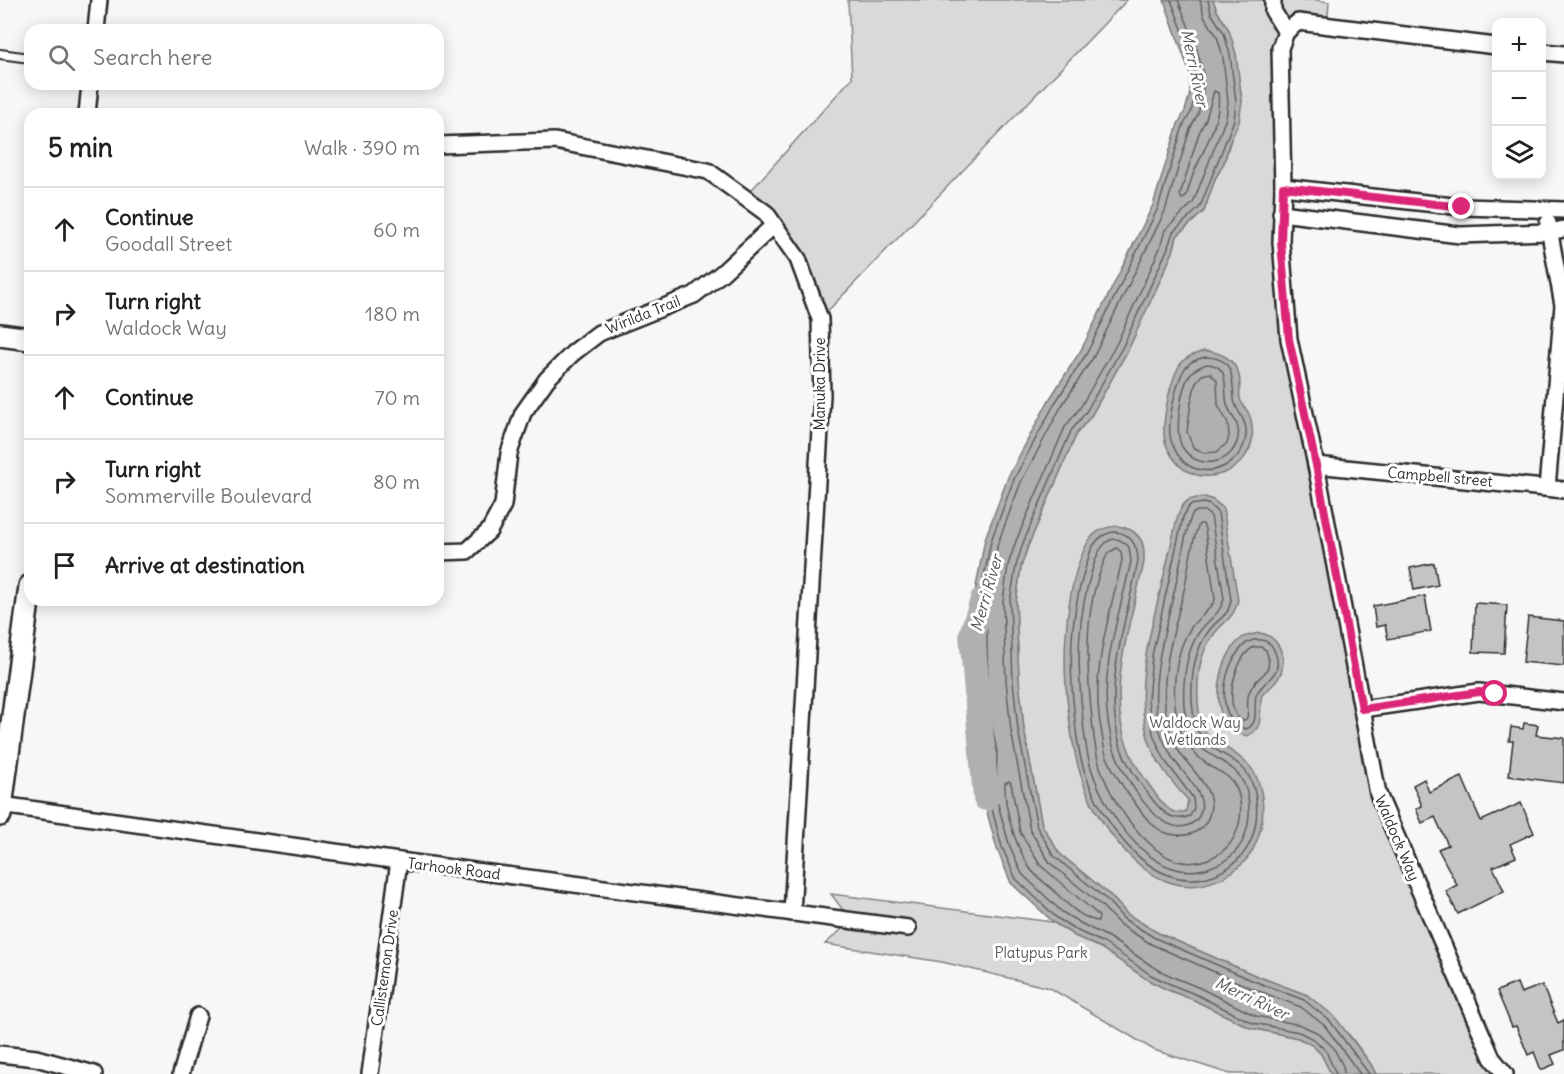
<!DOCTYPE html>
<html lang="en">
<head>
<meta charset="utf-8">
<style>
  :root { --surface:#fff; --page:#f6f6f6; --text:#202124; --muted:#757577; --line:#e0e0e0 }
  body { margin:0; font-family:Delius,sans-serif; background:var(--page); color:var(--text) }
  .controls { position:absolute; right:18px; top:18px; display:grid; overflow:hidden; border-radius:12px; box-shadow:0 3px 15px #0003 }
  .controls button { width:54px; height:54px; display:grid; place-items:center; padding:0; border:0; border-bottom:2px solid var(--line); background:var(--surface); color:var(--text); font:30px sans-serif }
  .stop { position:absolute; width:18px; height:18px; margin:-14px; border:4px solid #db2777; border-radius:50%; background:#fff }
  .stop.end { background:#db2777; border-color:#fff; box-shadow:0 2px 6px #0008 }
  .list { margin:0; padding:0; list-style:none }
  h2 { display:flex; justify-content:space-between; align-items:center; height:78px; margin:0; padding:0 24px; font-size:26px }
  h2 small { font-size:20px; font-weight:400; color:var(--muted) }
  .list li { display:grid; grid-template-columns:39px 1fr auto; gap:18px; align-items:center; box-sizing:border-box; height:84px; padding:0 24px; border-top:2px solid var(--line) }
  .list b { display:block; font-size:22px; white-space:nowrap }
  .list p { margin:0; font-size:20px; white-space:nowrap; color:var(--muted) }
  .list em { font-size:20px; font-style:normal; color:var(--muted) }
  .icon { flex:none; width:33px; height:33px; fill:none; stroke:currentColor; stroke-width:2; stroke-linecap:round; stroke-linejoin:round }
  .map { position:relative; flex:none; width:1564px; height:1074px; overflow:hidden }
  .search { position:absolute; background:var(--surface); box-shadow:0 3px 15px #0003; left:24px; top:24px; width:420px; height:66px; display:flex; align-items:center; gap:15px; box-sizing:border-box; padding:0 21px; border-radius:18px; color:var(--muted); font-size:22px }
  .panel { position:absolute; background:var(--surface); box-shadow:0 3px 15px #0003; left:24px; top:108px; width:420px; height:498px; border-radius:18px }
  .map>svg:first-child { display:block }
</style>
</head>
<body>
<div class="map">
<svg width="1564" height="1074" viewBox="0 0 1564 1074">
  <rect width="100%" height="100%" fill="#f7f7f7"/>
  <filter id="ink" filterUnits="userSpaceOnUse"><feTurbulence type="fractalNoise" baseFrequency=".0167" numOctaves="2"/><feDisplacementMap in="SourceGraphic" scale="12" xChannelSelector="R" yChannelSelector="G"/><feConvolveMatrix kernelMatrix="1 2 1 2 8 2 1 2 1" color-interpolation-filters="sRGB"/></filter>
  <g filter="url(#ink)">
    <!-- green -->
    <g fill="#d9d9d9" stroke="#828282" stroke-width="1.5">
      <polygon points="848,0 1127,0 820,319 798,259 744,198 852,78"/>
      <polygon points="1213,0 1315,0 1329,2 1327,26 1298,22 1286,32 1289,339 1378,794 1505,1074 1376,1074 1370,1063 1351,1037 1307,995 1257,976 1158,933 1127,914 1111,896 1059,853 1042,826 1024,729 1019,680 1016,602 1021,567 1028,546 1077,433 1091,416 1129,348 1173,252 1177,236 1204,211 1215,179 1224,163 1242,101 1229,30 1217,11"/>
      <polygon points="831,894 1053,922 1075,936 1101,948 1148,980 1168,990 1194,1000 1251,1028 1298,1038 1312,1045 1321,1054 1331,1074 1230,1074 1154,1050 1050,988 942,962 825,944 841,930 843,910"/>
    </g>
    <!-- water -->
    <g fill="#b0b0b0" stroke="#7b7b7b" stroke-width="1.5">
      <polygon points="1164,0 1213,0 1217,11 1229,30 1236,54 1242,101 1239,122 1229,144 1224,163 1215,179 1204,211 1177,236 1173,252 1129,348 1091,416 1077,433 1028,546 1021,567 1016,602 1019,680 1024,729 1042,825 1059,853 1111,896 1127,914 1158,933 1257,976 1307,995 1334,1016 1370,1063 1376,1074 1331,1074 1321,1054 1312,1045 1298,1038 1251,1028 1194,1000 1168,990 1148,980 1101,948 1075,936 1053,922 1011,883 997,849 983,798 983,753 975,712 973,646 974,597 985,539 1008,477 1049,400 1081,350 1153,205 1178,124 1185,111 1190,93 1190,74"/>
      <path d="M1204 351C1219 351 1235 359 1239 375 1241 382 1239 390 1240 398 1241 404 1246 408 1249 414 1252 421 1253 432 1252 441 1244 476 1196 490 1174 459 1169 452 1164 444 1164 434 1163 417 1171 372 1184 360 1190 355 1197 353 1204 351Z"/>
      <path d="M1205 497 1213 500 1223 508 1238 600C1233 620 1226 619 1215 633 1199 652 1197 677 1198 701 1200 742 1216 738 1242 759 1266 777 1267 817 1256 843 1247 866 1225 880 1201 885 1176 889 1152 877 1135 861 1088 816 1074 769 1068 707 1065 682 1064 658 1066 634 1068 606 1074 567 1088 542 1099 523 1129 520 1141 540 1145 547 1144 555 1144 562 1132 619 1105 691 1128 748 1134 764 1144 778 1154 792 1162 803 1171 817 1186 811L1188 800C1171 782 1153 758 1147 734 1134 684 1151 631 1162 583 1168 561 1172 538 1178 515 1183 500 1190 498 1205 497Z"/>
      <path d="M1260 633C1276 635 1286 653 1282 669 1280 680 1270 688 1262 695 1258 711 1266 728 1247 736 1241 734 1234 733 1230 729 1209 710 1220 653 1242 638 1247 635 1253 634 1260 633Z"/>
    </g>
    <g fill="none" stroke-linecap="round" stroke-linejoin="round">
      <!-- shore -->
      <g stroke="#606060" stroke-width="1.5">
        <polyline points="1171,0 1188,45 1195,73 1195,94 1191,112 1183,126 1158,208 1087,353 1055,403 1014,479 991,541 980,597 979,646 981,711 989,752 989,798 1002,847 1016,879 1057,918 1078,931 1104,943 1151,975 1170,984 1197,995 1253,1023 1299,1032 1315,1040 1326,1051 1336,1074"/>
        <polyline points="1178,0 1195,43 1203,72 1203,95 1198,114 1190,129 1165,211 1094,356 1061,407 1021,482 998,543 987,598 987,646 989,710 997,752 996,797 1009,844 1022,874 1062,912 1082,924 1108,937 1155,968 1173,977 1200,988 1256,1016 1301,1025 1318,1033 1333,1047 1343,1066 1344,1074"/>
        <polyline points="1200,0 1204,16 1217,36 1223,57 1228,102 1226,118 1193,203 1165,230 1160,248 1117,343 1080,408 1065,427 1016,541 1008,565 1003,602 1006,681 1011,731 1030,830 1050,863 1102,906 1119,924 1151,944 1251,988 1301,1007 1325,1026 1360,1074"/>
        <polyline points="1208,0 1211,13 1224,33 1230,55 1236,101 1234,120 1200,207 1173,232 1167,250 1123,346 1086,412 1071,431 1023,543 1016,566 1010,602 1013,681 1018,730 1037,827 1054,856 1107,900 1124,919 1155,938 1254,981 1304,1000 1330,1021 1369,1074"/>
        <path d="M1214 91 1218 93C1222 118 1205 147 1195 170 1191 178 1189 188 1186 197L1182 199 1180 195 1199 133 1206 119Z"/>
        <path d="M1205 357C1235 357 1232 378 1234 399 1235 410 1245 417 1246 429 1249 462 1206 485 1182 460 1176 453 1171 444 1170 435 1168 420 1177 375 1188 365 1193 360 1199 359 1205 357Z"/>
        <path d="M1207 364C1231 365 1223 388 1227 404 1230 416 1241 423 1238 438 1233 465 1197 471 1183 448 1173 434 1181 386 1191 373 1196 368 1201 366 1207 364Z"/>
        <polygon points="1210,373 1217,380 1218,405 1228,423 1229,436 1227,443 1217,452 1204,453 1193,447 1187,432 1191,403 1196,382 1202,375"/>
        <path d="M1204 503 1210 505 1218 513 1231 600C1228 617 1221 616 1211 628 1194 649 1191 675 1192 701 1193 712 1194 727 1201 736 1210 749 1225 754 1237 763 1259 779 1260 815 1252 838 1245 856 1231 868 1214 875 1152 897 1103 824 1085 773 1078 753 1076 732 1074 711 1068 651 1071 607 1091 550 1105 521 1138 529 1138 561 1126 623 1102 685 1121 748 1127 766 1141 784 1152 799 1162 812 1173 823 1190 816L1194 808 1193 798 1166 762 1159 748 1153 734 1148 700 1152 656 1183 517 1190 505Z"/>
        <path d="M1197 511H1204L1211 516 1224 599C1221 613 1208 620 1200 631 1184 652 1180 698 1187 723 1197 755 1213 752 1234 770 1252 786 1252 817 1244 838 1238 852 1226 862 1211 867 1154 888 1106 815 1091 768 1085 749 1084 730 1082 710 1077 659 1077 616 1093 567 1098 549 1110 527 1129 547L1131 561C1120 614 1100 666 1108 721 1110 731 1111 743 1115 752 1124 775 1156 834 1186 826 1194 824 1199 819 1201 811 1206 792 1181 772 1172 757 1165 745 1159 732 1157 719 1151 674 1166 628 1176 584 1181 561 1184 536 1192 514Z"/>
        <path d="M1199 524H1203L1205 529 1215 599C1213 608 1198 618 1192 626 1174 651 1171 693 1178 723 1183 744 1196 757 1213 768 1218 771 1225 774 1229 778 1243 791 1243 816 1236 833 1230 848 1217 857 1202 861 1182 867 1163 857 1149 843 1128 823 1110 796 1100 767 1094 748 1093 729 1091 709 1086 657 1084 601 1108 553L1117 548 1121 552 1122 560C1109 619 1089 674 1102 734 1103 742 1104 750 1107 757 1114 773 1124 789 1135 803 1145 818 1157 834 1176 835 1191 837 1204 830 1209 816 1218 791 1193 772 1180 753 1174 744 1169 731 1167 720 1158 676 1175 629 1185 586 1189 566 1191 543 1199 524Z"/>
        <path d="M1253 640C1261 639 1269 640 1273 648 1288 677 1260 680 1256 696 1253 707 1260 724 1246 729 1209 721 1225 649 1253 640Z"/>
        <path d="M1254 647H1261L1266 650C1276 677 1255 673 1249 693 1246 701 1249 709 1247 718L1243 721C1221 711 1235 655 1254 647Z"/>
        <path d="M1009 781 1011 783 1020 832 1040 865 1096 913 1099 917 1098 921C1082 919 1067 904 1056 893 1048 884 1035 877 1029 867 1015 844 1004 810 1005 783Z"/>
      </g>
      <!-- river -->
      <polyline stroke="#b0b0b0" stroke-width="26" points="983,600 972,634 986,798"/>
    </g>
    <!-- building -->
    <g fill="#c4c4c4" stroke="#2b2b2b" stroke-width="1.5">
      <polygon points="1434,563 1438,585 1414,590 1410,568"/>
      <polygon points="1425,596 1431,631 1388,639 1385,625 1376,627 1373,606"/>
      <polygon points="1475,603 1507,605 1504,653 1473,652"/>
      <polygon points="1528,617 1564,621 1564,666 1523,662"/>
      <polygon points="1524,723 1538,725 1536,735 1564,738 1564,783 1509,776 1513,741 1509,741 1511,727 1523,729"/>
      <polygon points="1462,777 1481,821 1521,803 1534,833 1510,844 1516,857 1493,867 1504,891 1458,914 1446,891 1457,885 1438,849 1448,845 1435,817 1422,823 1416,809 1422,806 1413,785 1424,779 1429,792"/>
      <polygon points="1517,983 1521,993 1542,985 1558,1023 1564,1020 1564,1050 1551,1055 1555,1064 1541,1070 1534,1052 1528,1055 1516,1026 1512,1027 1497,991"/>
    </g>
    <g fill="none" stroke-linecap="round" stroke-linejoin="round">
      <defs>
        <polyline id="lane" points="0,54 30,58"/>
        <g id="street">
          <polyline points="1273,0 1273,11 1286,32"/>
          <polyline points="96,30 99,0"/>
          <polyline points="1496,46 1298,22 1286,32 1280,48 1283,187 1281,242 1289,339 1316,465 1378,794 1492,1058 1505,1074"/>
          <polyline points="1542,52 1564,54"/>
          <polyline points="87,114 90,84"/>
          <polyline points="438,145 555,141 708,171 766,213 798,259 820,319 822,395 792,913"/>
          <polyline points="1283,187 1462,207 1564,210"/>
          <polyline points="1281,213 1460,235 1549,232 1564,229"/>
          <polyline points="1316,465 1564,490"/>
          <polyline points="1547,488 1563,305 1548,223"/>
          <polyline points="438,552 467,551 489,531 503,505 509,453 523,413 547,379 573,353 599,333 694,295 722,273 774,225"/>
          <polyline points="1362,709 1479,692 1564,702"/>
          <polyline points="1,805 399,861 908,928"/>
          <polyline points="0,1054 36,1058 94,1074"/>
          <polyline points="181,1074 198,1016"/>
          <polyline points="370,1074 399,861"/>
        </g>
        <g id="secondary">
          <polyline points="0,335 30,339"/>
          <polyline points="0,815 30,586"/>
        </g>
      </defs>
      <!-- lane casing -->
      <use href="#lane" stroke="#2b2b2b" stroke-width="12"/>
      <!-- street casing -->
      <use href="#street" stroke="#2b2b2b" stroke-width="20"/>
      <!-- secondary casing -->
      <use href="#secondary" stroke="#2b2b2b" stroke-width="26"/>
      <!-- lane -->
      <use href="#lane" stroke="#fff" stroke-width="8"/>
      <!-- street -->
      <use href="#street" stroke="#fff" stroke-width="15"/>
      <!-- secondary -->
      <use href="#secondary" stroke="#fff" stroke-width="21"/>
    </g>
  </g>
  <g fill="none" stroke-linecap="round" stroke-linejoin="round" filter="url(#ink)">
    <!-- route -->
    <polyline stroke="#db2777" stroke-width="8" points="1462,207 1283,187 1281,242 1289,339 1316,465 1362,709 1479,692 1495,694"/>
  </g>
  <g text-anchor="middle" stroke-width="6" stroke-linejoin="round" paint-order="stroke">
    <!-- street labels -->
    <g font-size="15" fill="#2b2b2b" stroke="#fff">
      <text transform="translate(643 315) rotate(-22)" y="5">Wirilda Trail</text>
      <text transform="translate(820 384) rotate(-90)" y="5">Manuka Drive</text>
      <text transform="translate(1440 477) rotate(5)" y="5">Campbell street</text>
      <text transform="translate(1397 838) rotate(67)" y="5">Waldock Way</text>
      <text transform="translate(454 869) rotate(7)" y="5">Tarhook Road</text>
      <text transform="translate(385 968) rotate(-82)" y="5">Callistemon Drive</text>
    </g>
    <!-- park labels -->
    <g font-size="15" fill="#565656" stroke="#fff">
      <text x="1195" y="728">Waldock Way<tspan x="1195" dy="17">Wetlands</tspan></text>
      <text x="1041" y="958">Platypus Park</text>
    </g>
    <!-- water labels -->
    <g font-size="16" font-style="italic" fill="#5a5a5a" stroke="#fff">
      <text transform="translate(1195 68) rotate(78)" y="6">Merri River</text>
      <text transform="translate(986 593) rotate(-74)" y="6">Merri River</text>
      <text transform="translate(1252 998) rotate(25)" y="6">Merri River</text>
    </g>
  </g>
</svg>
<div class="controls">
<button>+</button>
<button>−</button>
<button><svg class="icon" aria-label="layers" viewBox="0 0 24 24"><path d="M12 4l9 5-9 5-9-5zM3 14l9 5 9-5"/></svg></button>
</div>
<div class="stop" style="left:1495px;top:694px"></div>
<div class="stop end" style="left:1462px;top:207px"></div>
<div class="search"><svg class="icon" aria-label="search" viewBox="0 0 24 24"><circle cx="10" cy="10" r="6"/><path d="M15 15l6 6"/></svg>Search here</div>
<section class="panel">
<h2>5 min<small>Walk · 390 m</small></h2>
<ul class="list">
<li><svg class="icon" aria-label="ahead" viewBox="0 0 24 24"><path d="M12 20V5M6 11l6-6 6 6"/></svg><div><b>Continue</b><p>Goodall Street</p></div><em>60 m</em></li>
<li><svg class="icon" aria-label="right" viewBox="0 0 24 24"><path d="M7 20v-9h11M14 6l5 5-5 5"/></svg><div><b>Turn right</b><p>Waldock Way</p></div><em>180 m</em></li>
<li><svg class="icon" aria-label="ahead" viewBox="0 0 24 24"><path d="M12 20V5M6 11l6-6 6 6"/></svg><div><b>Continue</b></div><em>70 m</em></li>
<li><svg class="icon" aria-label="right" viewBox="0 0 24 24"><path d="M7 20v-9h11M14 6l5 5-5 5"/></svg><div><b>Turn right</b><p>Sommerville Boulevard</p></div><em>80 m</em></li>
<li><svg class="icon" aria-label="arrive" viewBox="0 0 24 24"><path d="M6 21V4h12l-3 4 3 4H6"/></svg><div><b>Arrive at destination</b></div></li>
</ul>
</section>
</div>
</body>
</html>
